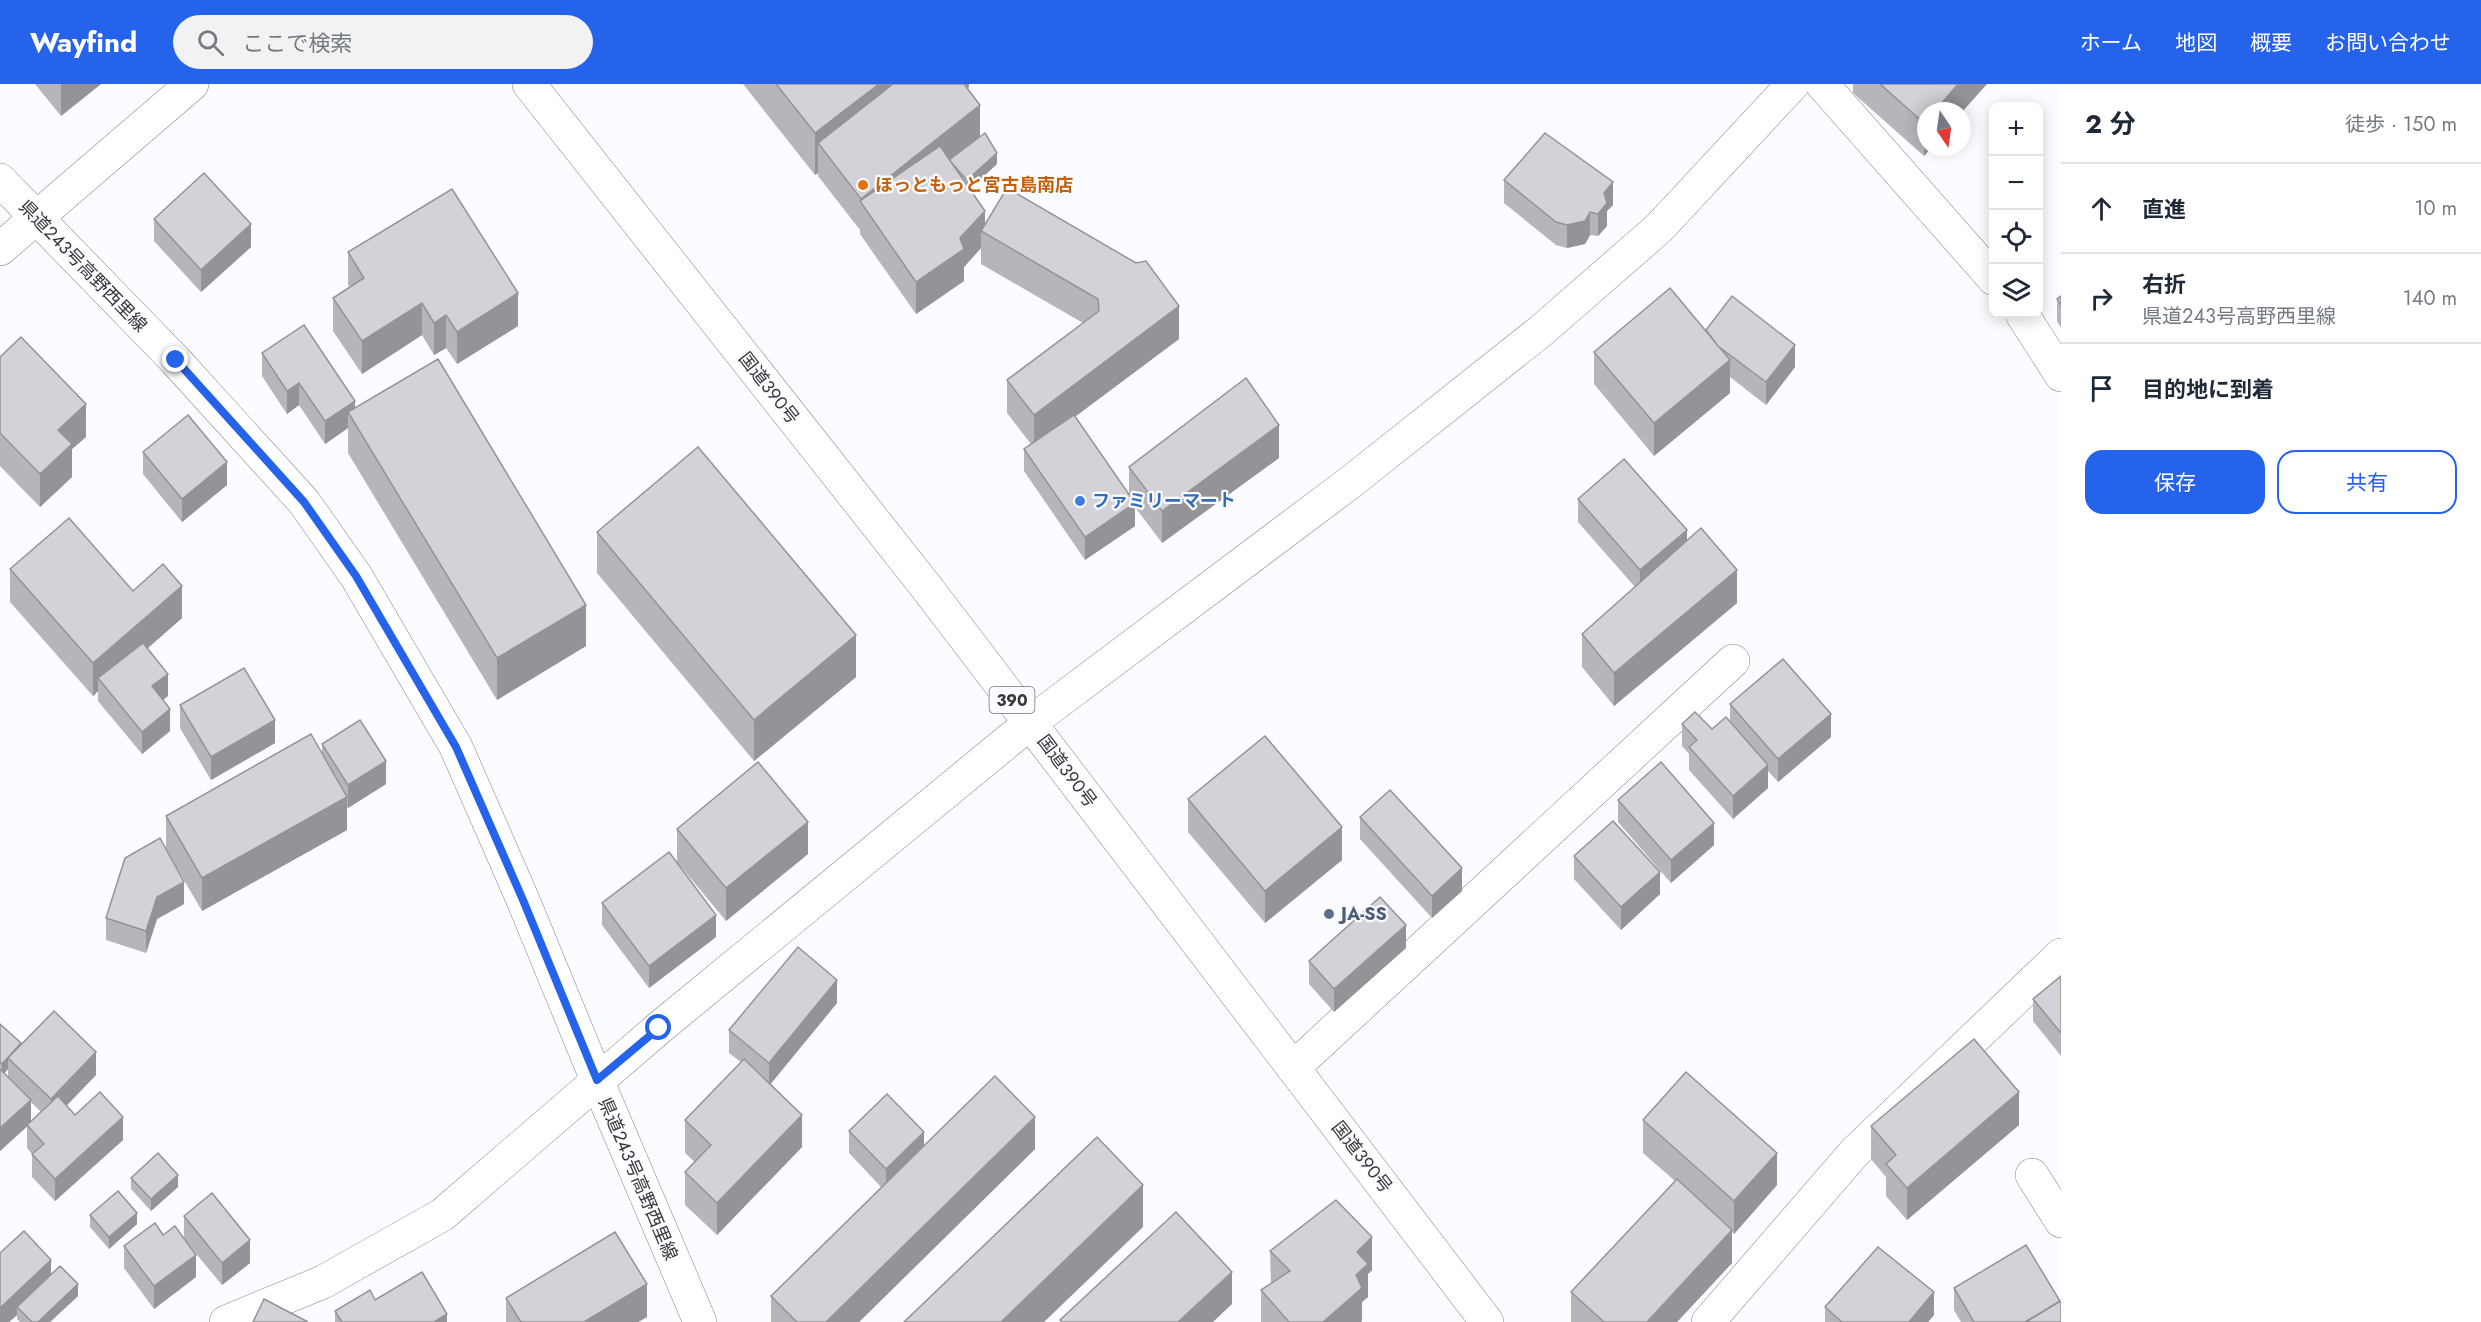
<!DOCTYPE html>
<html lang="ja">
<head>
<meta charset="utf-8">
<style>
  :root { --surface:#fff; --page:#f2f2f3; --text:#1f2937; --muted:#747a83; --line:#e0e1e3; --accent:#2563eb }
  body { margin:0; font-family:Jost,"Noto Sans JP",sans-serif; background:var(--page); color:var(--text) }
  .controls { position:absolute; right:18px; top:18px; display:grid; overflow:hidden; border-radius:12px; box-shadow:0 3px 15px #0003 }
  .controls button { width:54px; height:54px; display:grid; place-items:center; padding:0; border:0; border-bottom:2px solid var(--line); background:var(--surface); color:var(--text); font:30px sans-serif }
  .compass { position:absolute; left:1917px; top:18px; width:54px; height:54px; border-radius:50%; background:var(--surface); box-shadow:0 3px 15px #0003; rotate:167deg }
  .stop { position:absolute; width:18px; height:18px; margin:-14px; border:4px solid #2563eb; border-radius:50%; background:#fff }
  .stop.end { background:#2563eb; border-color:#fff; box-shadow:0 2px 6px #0008 }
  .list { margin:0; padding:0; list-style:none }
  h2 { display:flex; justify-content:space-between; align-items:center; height:78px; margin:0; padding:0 24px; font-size:26px }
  h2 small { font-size:20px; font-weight:400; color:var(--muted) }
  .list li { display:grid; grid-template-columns:39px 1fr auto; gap:18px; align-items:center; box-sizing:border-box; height:90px; padding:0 24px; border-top:2px solid var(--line) }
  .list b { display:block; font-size:22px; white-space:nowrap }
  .list p { margin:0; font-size:20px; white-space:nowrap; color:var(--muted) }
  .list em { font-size:20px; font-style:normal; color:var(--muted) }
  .actions { display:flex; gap:12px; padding:18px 24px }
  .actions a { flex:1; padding:14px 0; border:2px solid var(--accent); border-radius:18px; text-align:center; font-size:21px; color:var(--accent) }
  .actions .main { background:var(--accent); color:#fff }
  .icon { flex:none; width:33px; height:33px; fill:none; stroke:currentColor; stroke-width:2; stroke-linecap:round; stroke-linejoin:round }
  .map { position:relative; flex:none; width:2061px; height:1238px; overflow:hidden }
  header { display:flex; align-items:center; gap:36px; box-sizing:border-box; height:84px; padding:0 30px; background:var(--accent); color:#fff }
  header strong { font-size:28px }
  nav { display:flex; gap:33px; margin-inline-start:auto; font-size:21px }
  .search { width:420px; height:54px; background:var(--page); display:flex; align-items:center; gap:15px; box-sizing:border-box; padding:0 21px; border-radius:33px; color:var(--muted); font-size:22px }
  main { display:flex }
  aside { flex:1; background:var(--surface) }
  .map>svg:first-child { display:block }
</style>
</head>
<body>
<header>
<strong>Wayfind</strong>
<div class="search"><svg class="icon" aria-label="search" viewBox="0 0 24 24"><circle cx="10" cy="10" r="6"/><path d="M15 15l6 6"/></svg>ここで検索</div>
<nav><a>ホーム</a><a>地図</a><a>概要</a><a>お問い合わせ</a></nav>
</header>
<main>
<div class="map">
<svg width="2061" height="1238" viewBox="0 0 2061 1238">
  <rect width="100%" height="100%" fill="#fafcff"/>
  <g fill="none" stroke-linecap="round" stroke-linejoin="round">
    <defs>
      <g id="minor">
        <polyline points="1822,0 1994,195"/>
        <polyline points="2022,230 2061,291"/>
        <polyline points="1293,984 1733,577"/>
        <polyline points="2032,1091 2061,1137"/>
        <polyline points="1708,1238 1854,1069 2061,871"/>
      </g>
      <g id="tertiary">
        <polyline points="0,165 192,0"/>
        <polyline points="226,1238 323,1198 442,1131 659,944 1030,639 1352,397 1542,246 1659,144 1793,0"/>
      </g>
      <polyline id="secondary" points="0,96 175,276 304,418 356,492 456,663 523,816 597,996 700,1238"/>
      <polyline id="trunk" points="529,0 927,504 1487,1238"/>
    </defs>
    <!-- minor casing -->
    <use href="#minor" stroke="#828489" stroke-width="34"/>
    <!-- tertiary casing -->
    <use href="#tertiary" stroke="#828489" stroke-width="34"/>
    <!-- secondary casing -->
    <use href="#secondary" stroke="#828489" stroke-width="34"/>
    <!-- trunk casing -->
    <use href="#trunk" stroke="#828489" stroke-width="34"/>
    <!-- minor -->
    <use href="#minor" stroke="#fff" stroke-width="33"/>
    <!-- tertiary -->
    <use href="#tertiary" stroke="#fff" stroke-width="33"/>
    <!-- secondary -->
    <use href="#secondary" stroke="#fff" stroke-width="33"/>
    <!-- trunk -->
    <use href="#trunk" stroke="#fff" stroke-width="33"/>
  </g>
  <!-- wall -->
  <g fill="#b6b5ba" fill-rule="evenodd">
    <polygon points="35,0 101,0 61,32"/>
    <polygon points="743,0 969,0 968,6 980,53 997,80 970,105 985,140 1179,255 1075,333 1129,411 1129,383 1279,374 1162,459 1135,423 1135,442 1085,476 1024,387 1024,365 1031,360 1007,329 1007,296 1083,239 981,180 981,164 964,183 964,197 916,230 860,150 860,146 818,92 818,89 815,91"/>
    <polygon points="1853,0 1987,0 1926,63 1932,63 1924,72 1853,9"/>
    <polygon points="1504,96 1613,121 1607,127 1607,142 1598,152 1590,151 1585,160 1567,164 1556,161 1504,119"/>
    <polygon points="154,135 251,163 201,208 154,157"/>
    <polygon points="348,168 518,242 457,280 446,264 434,271 422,251 362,290 333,247 333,214 350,203 348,201"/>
    <polygon points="2061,212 2061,244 2057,237 2057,215"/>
    <polygon points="1706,246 1795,283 1766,321 1730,293 1730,309 1654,372 1594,300 1594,268"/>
    <polygon points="262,269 355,324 586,562 497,616 348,369 348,344 325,360 299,321 287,330 262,292"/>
    <polygon points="0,273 86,353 72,365 72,393 40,423 0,382"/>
    <polygon points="143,368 227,401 182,438 143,390"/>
    <polygon points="1578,415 1687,457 1737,519 1614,622 1582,583 1582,550 1635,503 1578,438"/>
    <polygon points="597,448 856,593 754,677 597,489"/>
    <polygon points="10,485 133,507 182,534 147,564 168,612 163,616 170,647 142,670 98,617 98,607 93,612 10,518"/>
    <polygon points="1730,620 1831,653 1778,698 1768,687 1768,704 1733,735 1689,686 1689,670 1682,662 1682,640 1712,645 1730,638"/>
    <polygon points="180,621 275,659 211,696 180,644"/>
    <polygon points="322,660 386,700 348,724 347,723 347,746 202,827 166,765 166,732 322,670"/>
    <polygon points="1188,715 1342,776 1265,839 1188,748"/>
    <polygon points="1618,716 1714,761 1671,799 1618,738"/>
    <polygon points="1360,733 1462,807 1432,834 1360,755"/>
    <polygon points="677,745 808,770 726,837 677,778"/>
    <polygon points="1574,772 1660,810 1621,846 1574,795"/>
    <polygon points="602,819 716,853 649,904 602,841"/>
    <polygon points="184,820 157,835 146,869 106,856 106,834"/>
    <polygon points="1406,864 1334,928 1309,900 1309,877"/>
    <polygon points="2061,892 2061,972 2033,937 2033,915"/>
    <polygon points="837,919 770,1000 802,1063 717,1151 685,1121 685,1088 695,1078 685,1069 685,1036 741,978 729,969 729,946"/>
    <path d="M0 940 21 961 96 991 66 1021 75 1031 123 1056 55 1117 32 1093V1070L27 1064V1042L0 1067ZM8 985V993L4 989ZM31 1018 41 1028 31 1038Z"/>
    <polygon points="1643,1036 1777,1101 1734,1150 1732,1148 1732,1179 1677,1238 1571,1238 1571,1208 1675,1097 1643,1069"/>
    <polygon points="2019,1041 1907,1136 1886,1112 1886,1093 1871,1075 1871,1042"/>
    <polygon points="849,1047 924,1061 1035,1065 859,1238 771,1238 771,1212 881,1103 849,1069"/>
    <polygon points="131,1094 178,1103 151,1127 131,1105"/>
    <polygon points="90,1131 137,1140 109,1165 90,1143"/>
    <polygon points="184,1132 250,1179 222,1201 193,1166 196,1193 154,1225 124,1184 124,1162 163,1151 184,1153"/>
    <polygon points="1270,1167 1372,1186 1368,1190 1368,1213 1362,1218 1362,1237 1361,1238 1261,1238 1261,1206 1271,1200"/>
    <polygon points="51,1190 78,1212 50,1238 20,1238 17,1235 17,1231 9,1238 0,1238"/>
    <polygon points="1954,1204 2060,1217 2061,1238 1961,1238 1954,1226"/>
    <polygon points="506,1214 647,1233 638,1238 506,1238"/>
    <polygon points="375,1216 447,1238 335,1238 335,1227"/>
    <polygon points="1825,1223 1934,1231 1928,1238 1825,1238"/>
  </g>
  <!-- shaded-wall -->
  <g fill="#949397">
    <polygon points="61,0 101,0 61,32"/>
    <polygon points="879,0 931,0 818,59 818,89 815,91 815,49"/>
    <polygon points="963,0 969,0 963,31"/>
    <polygon points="1958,0 1987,0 1962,28 1962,27 1935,27"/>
    <polygon points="980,21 980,54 950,77 861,118 861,115"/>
    <polygon points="1926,37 1926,63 1932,63 1924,72 1924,39"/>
    <polygon points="997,69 997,80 967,107 967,96"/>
    <polygon points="1613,98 1613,121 1607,127 1607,142 1598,152 1598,130 1604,109"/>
    <polygon points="985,127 985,150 981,147 981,164 964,183 964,197 916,230 916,198"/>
    <polygon points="1590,128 1590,151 1585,160 1567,164 1567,141"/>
    <polygon points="251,140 251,163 201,208 201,186"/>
    <polygon points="518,209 518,242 457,280 457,248"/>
    <polygon points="422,219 422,251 362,290 362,257"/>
    <polygon points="1179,222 1179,255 1034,363 1034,331"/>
    <polygon points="446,231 446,264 434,271 434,239"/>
    <polygon points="1795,261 1795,283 1766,321 1766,298"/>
    <polygon points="1730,276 1730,309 1654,372 1654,339"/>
    <polygon points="299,299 299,321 287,330 287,307"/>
    <polygon points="355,317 355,339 348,328 348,344 325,360 325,337"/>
    <polygon points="86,320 86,353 72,365 72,393 40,423 40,390 58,346"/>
    <polygon points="1279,341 1279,374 1162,459 1162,427"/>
    <polygon points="227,378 227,401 182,438 182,415"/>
    <polygon points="1135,419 1135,442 1085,476 1085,453"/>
    <polygon points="1687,446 1687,468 1640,508 1640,486"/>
    <polygon points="1737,486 1737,519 1614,622 1614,589"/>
    <polygon points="182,502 182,534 105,602 98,594 98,607 93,612 93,579"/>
    <polygon points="586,521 586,562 497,616 497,574"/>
    <polygon points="856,551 856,593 754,677 754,636"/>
    <polygon points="168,590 168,612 152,625 152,602"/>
    <polygon points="170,625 170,647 142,670 142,648"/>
    <polygon points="1831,630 1831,653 1778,698 1778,675"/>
    <polygon points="275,636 275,659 211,696 211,673"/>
    <polygon points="386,677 386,700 348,724 348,701"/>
    <polygon points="1768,681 1768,704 1733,735 1733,712"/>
    <polygon points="347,713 347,746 202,827 202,794"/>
    <polygon points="808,738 808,770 726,837 726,804"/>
    <polygon points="1714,739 1714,761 1671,799 1671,776"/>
    <polygon points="1342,743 1342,776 1265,839 1265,807"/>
    <polygon points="1462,784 1462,807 1432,834 1432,812"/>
    <polygon points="1660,788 1660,810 1621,846 1621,823"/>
    <polygon points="184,798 184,820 157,835 146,869 146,847 157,813"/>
    <polygon points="716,831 716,853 649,904 649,882"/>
    <polygon points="1406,841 1406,864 1334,928 1334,905"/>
    <polygon points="837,896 837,919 769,1002 769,979"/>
    <polygon points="21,959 21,971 8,974 8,985 2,992 2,980"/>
    <polygon points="96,968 96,991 51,1038 51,1015"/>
    <polygon points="2019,1008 2019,1041 1907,1136 1907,1104"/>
    <polygon points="31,1016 31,1039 0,1067 0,1044"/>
    <polygon points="802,1031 802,1063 717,1151 717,1119"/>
    <polygon points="123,1033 123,1056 55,1117 55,1095"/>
    <polygon points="1035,1033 1035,1065 859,1238 826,1238"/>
    <polygon points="924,1048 924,1071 886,1107 886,1085"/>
    <polygon points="1777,1069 1777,1101 1734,1150 1734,1117"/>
    <polygon points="178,1091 178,1103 151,1127 151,1115"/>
    <polygon points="1143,1101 1143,1143 1044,1238 1001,1238"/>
    <polygon points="137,1129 137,1140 109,1165 109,1153"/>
    <polygon points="1732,1146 1732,1179 1677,1238 1647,1238"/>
    <polygon points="1372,1153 1372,1186 1368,1190 1368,1213 1362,1218 1362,1237 1361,1238 1323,1238 1357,1168"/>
    <polygon points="250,1156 250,1179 222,1201 222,1179"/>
    <polygon points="196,1171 196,1193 154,1225 154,1202"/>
    <polygon points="51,1176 51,1198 17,1223 17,1231 9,1238 0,1238 0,1224"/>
    <polygon points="1232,1188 1232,1220 1213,1238 1178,1238"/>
    <polygon points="78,1200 78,1212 50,1238 38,1238"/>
    <polygon points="647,1200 647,1233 638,1238 584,1238"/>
    <polygon points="1934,1208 1934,1231 1928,1238 1909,1238"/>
    <polygon points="447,1230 447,1238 434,1238"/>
  </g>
  <!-- building -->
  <g fill="#d4d2d8" stroke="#949397" stroke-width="1.5">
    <polygon points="776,0 879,0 815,49"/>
    <polygon points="893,0 964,0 980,21 861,115 818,59"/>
    <polygon points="1880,0 1958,0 1935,27 1926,27 1926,37 1924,39"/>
    <polygon points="985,49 997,69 967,96 949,76"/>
    <polygon points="1545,49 1613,98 1604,109 1607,119 1598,130 1590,128 1585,137 1567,141 1556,138 1504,96"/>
    <polygon points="940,62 985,127 960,154 964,165 916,198 860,117"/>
    <polygon points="204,89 251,140 201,186 154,135"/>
    <polygon points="1007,104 1136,179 1146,177 1179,222 1034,331 1007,296 1099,227 1098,215 981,147"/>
    <polygon points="452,105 518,209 457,248 446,231 434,239 422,219 362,257 333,214 364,194 348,168"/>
    <polygon points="1670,204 1730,276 1654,339 1594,268"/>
    <polygon points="1732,212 1795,261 1766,298 1718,262 1706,246"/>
    <polygon points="2061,212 2061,221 2057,215"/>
    <polygon points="304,241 355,317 325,337 299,299 287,307 262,269"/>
    <polygon points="21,253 86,320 58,346 72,360 40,390 0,349 0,273"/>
    <polygon points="438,275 586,521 497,574 348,328"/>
    <polygon points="1246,294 1279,341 1162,427 1129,383"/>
    <polygon points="188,331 227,378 182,415 143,368"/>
    <polygon points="1074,331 1135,419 1085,453 1024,365"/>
    <polygon points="698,363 856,551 754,636 597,448"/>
    <polygon points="1624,375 1687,446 1640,486 1578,415"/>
    <polygon points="69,434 133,507 163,480 182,502 93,579 10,485"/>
    <polygon points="1701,444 1737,486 1614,589 1582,550"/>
    <polygon points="143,559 168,590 152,602 170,625 142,648 98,594"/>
    <polygon points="1783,575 1831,630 1778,675 1730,620"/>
    <polygon points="244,584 275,636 211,673 180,621"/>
    <polygon points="1695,628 1712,645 1726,633 1768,681 1733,712 1689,663 1697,656 1682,640"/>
    <polygon points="360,636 386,677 348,701 322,660"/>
    <polygon points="311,650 347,713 202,794 166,732"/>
    <polygon points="1265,652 1342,743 1265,807 1188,715"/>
    <polygon points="758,678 808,738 726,804 677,745"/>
    <polygon points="1661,678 1714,739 1671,776 1618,716"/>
    <polygon points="1390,706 1462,784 1432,812 1360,733"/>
    <polygon points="1613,737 1660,788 1621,823 1574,772"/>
    <polygon points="160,754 184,798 157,813 146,847 106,834 125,774"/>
    <polygon points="669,768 716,831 649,882 602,819"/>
    <polygon points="1380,813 1406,841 1334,905 1309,877"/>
    <polygon points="798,863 837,896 769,979 729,946"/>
    <polygon points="2061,892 2061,949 2033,915"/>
    <polygon points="54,927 96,968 51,1015 8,974"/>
    <polygon points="0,940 21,959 2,980 0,978"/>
    <polygon points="1974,955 2019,1008 1907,1104 1886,1080 1896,1071 1871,1042"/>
    <polygon points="744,975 802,1031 717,1119 685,1088 711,1061 685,1036"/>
    <polygon points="0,985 31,1016 0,1044"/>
    <polygon points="1686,988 1777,1069 1734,1117 1643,1036"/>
    <polygon points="995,992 1035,1033 826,1238 797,1238 771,1212"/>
    <polygon points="100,1008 123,1033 55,1095 32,1070 44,1060 27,1041 58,1012 75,1031"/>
    <polygon points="887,1010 924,1048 886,1085 849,1047"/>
    <polygon points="1097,1053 1143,1101 1001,1238 904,1238"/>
    <polygon points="158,1069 178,1091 151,1115 131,1094"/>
    <polygon points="1677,1095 1732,1146 1647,1238 1604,1238 1571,1208"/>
    <polygon points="118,1107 137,1129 109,1153 90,1131"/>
    <polygon points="212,1109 250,1156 222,1179 184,1132"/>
    <polygon points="1336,1116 1372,1153 1357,1168 1368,1180 1356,1191 1362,1204 1323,1238 1289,1238 1261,1206 1290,1187 1270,1167"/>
    <polygon points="1176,1128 1232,1188 1178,1238 1062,1238 1060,1236"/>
    <polygon points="155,1139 163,1151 175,1142 196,1171 154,1202 124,1162"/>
    <polygon points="24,1147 51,1176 0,1224 0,1169"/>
    <polygon points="615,1148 647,1200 584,1238 521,1238 506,1214"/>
    <polygon points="2026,1161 2060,1217 2025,1238 1974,1238 1954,1204"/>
    <polygon points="1878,1163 1934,1208 1909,1238 1842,1238 1825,1223"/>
    <polygon points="60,1182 78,1200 38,1238 32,1238 17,1223"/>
    <polygon points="422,1188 447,1230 434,1238 342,1238 335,1227 370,1206 375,1216"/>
    <polygon points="264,1215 308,1238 253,1238"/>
    <polygon points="2061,1217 2061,1238 2026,1238"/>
  </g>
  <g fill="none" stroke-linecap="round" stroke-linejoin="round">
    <!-- route -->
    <polyline stroke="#2563eb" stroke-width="8" points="176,276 304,418 356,492 456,663 523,816 597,996 659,944"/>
  </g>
  <!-- markers -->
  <circle fill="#e8710a" stroke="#fafcff" stroke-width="2" cx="863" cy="101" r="6"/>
  <circle fill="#3f7fe0" stroke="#fafcff" stroke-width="2" cx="1080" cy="417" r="6"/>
  <circle fill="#5c6f8a" stroke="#fafcff" stroke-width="2" cx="1329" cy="830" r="6"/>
  <g text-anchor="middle" stroke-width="4.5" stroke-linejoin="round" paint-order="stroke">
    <!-- shield labels -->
    <rect fill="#fafcff" stroke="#717274" stroke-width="1.5" x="989.5" y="603" width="45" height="26" rx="4.5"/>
    <g font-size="16" font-weight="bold" fill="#363739">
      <text x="1012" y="622">390</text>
    </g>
    <!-- food labels -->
    <g font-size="18" font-weight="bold" fill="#c56008" stroke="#fafcff" text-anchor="start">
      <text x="875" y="107">ほっともっと宮古島南店</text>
    </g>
    <!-- street labels -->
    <g font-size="18" fill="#363739" stroke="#fafcff">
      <text transform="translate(83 182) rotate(46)" y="6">県道243号高野西里線</text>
      <text transform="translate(769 304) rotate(52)" y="6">国道390号</text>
      <text transform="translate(1067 687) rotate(53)" y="6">国道390号</text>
      <text transform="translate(1362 1073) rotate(52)" y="6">国道390号</text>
      <text transform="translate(638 1095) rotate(67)" y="6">県道243号高野西里線</text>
    </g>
    <!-- shop labels -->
    <g font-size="18" font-weight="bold" fill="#366cbe" stroke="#fafcff" text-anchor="start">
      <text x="1092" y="423">ファミリーマート</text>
    </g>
    <!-- service labels -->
    <g font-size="18" font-weight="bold" fill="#4e5e75" stroke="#fafcff" text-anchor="start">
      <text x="1341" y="836">JA-SS</text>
    </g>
  </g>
</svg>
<div class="controls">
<button>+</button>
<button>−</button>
<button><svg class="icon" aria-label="locate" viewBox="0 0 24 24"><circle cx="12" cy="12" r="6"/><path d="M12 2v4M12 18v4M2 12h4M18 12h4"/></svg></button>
<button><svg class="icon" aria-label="layers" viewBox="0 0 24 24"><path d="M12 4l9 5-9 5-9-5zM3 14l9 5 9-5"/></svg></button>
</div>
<svg class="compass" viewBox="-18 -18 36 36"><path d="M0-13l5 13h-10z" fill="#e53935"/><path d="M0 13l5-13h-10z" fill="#747a83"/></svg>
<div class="stop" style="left:659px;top:944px"></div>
<div class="stop end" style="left:176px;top:276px"></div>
</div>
<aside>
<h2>2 分<small>徒歩 · 150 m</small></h2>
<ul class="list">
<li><svg class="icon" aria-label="ahead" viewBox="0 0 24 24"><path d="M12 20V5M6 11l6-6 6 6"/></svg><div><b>直進</b></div><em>10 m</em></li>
<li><svg class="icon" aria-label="right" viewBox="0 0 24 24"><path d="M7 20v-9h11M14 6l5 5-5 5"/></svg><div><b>右折</b><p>県道243号高野西里線</p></div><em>140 m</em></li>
<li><svg class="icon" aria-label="arrive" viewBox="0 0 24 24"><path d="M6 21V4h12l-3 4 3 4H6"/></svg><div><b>目的地に到着</b></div></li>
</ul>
<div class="actions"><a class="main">保存</a><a>共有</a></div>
</aside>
</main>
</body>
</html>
